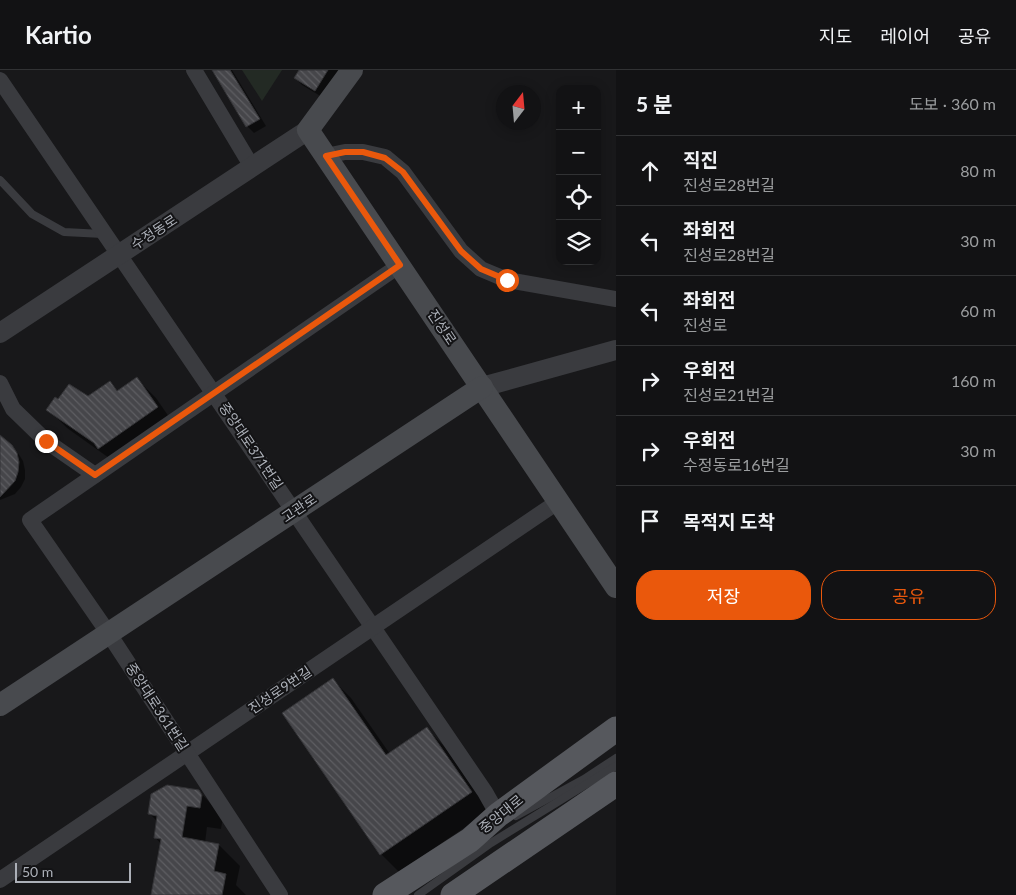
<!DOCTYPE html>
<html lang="ko">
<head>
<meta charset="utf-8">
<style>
  :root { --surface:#121214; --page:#1f2022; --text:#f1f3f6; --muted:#9c9ea0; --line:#313234; --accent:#ea580c }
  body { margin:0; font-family:Lato,"Noto Sans KR",sans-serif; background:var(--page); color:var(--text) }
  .controls { position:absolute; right:15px; top:15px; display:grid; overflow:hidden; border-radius:10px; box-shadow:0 2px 12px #0003 }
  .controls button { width:45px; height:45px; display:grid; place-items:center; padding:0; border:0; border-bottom:1px solid var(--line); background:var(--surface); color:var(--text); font:25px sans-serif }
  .compass { position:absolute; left:496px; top:15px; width:45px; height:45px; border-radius:50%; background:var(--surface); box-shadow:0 2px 12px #0003; rotate:16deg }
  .scale { position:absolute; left:15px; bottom:12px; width:116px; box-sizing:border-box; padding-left:5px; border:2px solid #acb0b8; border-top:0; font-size:14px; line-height:18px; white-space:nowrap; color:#acb0b8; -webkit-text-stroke:4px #131315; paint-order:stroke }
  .stop { position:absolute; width:15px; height:15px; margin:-11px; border:4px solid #ea580c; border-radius:50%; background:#fff }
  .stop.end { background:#ea580c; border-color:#fff; box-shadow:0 1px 5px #0008 }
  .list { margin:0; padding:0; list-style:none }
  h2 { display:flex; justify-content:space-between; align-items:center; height:65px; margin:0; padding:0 20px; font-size:21px }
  h2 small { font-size:16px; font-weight:400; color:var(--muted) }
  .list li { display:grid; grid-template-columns:32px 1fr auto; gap:15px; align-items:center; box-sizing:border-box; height:70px; padding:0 20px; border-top:1px solid var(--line) }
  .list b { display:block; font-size:19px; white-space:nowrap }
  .list p { margin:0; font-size:16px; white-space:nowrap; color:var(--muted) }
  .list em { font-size:16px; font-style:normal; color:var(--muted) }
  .actions { display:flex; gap:10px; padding:15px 20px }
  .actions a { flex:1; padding:11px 0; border:1px solid var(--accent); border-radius:20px; text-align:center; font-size:18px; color:var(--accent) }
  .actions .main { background:var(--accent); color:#fff }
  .icon { flex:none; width:28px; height:28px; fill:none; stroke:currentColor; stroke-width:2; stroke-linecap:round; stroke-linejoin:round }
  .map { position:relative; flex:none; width:616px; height:825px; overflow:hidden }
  header { display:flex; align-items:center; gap:30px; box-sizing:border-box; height:70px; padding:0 25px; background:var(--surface); border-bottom:1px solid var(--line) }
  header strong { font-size:24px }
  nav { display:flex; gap:28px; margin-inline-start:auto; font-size:18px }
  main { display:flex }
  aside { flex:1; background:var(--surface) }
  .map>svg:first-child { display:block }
</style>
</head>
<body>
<header>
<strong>Kartio</strong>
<nav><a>지도</a><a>레이어</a><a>공유</a></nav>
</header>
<main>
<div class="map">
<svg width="616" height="825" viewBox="0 0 616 825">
  <defs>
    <pattern id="building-back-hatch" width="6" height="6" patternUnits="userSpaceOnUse" patternTransform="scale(1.25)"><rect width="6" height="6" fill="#46464a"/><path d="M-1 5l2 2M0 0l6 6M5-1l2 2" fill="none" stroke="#5e5e62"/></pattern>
  </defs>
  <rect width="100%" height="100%" fill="#18181a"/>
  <!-- pitch -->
  <polygon fill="#232a24" points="242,0 282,0 262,31"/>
  <!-- shadow -->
  <g fill="#0007">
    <polygon points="213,0 232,0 266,56 254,63 247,56"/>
    <polygon points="300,0 339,0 322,27 302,15 295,8"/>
    <polygon points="137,309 156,328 176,357 109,388 67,358 48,339 59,331 88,328 110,313 118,322"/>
    <polygon points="0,369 18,383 23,391 25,400 25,409 21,417 15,424 0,430"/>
    <polygon points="333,610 351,628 390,684 427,659 445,677 489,741 399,802 381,784 284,643"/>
    <polygon points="199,721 223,747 221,759 207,757 205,773 219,775 240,796 236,815 246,825 152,825 161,774 155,767 157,751 150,744"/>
  </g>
  <!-- building -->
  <g fill="url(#building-back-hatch)" stroke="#333336">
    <polygon points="212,0 230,0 260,49 246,57"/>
    <polygon points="299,0 328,0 315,21 294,8"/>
    <polygon points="137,307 158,337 98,379 94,373 46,340 55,327 58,329 69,314 88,326 110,311 117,321"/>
    <polygon points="0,365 12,375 17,383 19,392 18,402 15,411 0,427"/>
    <polygon points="333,608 386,685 427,657 472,722 380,785 282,643"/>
    <polygon points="167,715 199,720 202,725 200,738 187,736 182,767 219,774 214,801 226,804 222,825 151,825 161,769 154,768 157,746 148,744 151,724"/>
  </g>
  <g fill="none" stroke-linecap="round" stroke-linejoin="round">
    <!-- service -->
    <g stroke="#3a3b3f" stroke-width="8">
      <polyline points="0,110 32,144 64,162 103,164"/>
      <polyline points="516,746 584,709 616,688"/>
      <polyline points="418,825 491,773 616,696"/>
    </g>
    <!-- minor -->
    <g stroke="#3a3b3f" stroke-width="16">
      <polyline points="194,0 252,97"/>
      <polyline points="0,10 485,722 498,745"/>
      <polyline points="326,86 345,82 363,82 385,87 403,102 461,181 481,199 507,210 616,229"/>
      <polyline points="0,313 13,339 46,371 95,405"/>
      <polyline points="0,810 559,431"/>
      <polyline points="280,825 109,564 30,450 400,195"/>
    </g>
    <!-- tertiary -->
    <g stroke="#3a3b3f" stroke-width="20">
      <polyline points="0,263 308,60"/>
      <polyline points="482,317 616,280"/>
    </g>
    <!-- secondary -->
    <g stroke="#484a4e" stroke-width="22">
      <polyline points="352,0 308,60 616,517"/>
      <polyline points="0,635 482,317"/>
    </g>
    <!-- primary -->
    <g stroke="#56585d" stroke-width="25">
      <polyline points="385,825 470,770 498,745 616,659"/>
      <polyline points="453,825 616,714"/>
    </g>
  </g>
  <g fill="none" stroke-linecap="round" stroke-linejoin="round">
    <!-- route -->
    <polyline stroke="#ea580c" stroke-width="6" points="46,371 95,405 400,195 326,86 345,82 363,82 385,88 403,102 461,181 481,199 507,210"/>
  </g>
  <g text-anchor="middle" stroke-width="4" stroke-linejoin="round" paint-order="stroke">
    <!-- street labels -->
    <g font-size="14" fill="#acb0b8" stroke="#131315">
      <text transform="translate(154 162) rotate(-33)" y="5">수정동로</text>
      <text transform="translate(442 257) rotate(56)" y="5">진성로</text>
      <text transform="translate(251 376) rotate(56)" y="5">중앙대로371번길</text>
      <text transform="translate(299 438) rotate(-34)" y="5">고관로</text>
      <text transform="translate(280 620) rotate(-34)" y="5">진성로9번길</text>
      <text transform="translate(157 637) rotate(57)" y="5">중앙대로361번길</text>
      <text transform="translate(501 744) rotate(-39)" y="5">중앙대로</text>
    </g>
  </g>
</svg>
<div class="controls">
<button>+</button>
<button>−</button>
<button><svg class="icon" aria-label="locate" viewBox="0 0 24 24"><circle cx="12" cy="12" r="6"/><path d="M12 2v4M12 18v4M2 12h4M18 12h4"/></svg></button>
<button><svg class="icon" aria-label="layers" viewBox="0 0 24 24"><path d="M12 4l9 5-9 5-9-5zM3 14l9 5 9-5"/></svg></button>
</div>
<svg class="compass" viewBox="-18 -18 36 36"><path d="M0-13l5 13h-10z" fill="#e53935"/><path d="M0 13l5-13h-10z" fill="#9c9ea0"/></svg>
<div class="scale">50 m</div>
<div class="stop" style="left:507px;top:210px"></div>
<div class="stop end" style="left:46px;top:371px"></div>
</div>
<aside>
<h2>5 분<small>도보 · 360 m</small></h2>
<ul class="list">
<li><svg class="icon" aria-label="ahead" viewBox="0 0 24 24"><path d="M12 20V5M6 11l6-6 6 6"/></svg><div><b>직진</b><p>진성로28번길</p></div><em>80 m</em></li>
<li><svg class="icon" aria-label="left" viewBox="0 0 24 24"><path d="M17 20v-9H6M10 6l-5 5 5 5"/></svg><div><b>좌회전</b><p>진성로28번길</p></div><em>30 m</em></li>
<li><svg class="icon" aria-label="left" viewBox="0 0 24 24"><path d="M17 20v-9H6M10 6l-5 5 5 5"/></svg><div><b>좌회전</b><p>진성로</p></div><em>60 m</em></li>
<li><svg class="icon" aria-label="right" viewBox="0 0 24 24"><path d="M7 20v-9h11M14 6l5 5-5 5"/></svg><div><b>우회전</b><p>진성로21번길</p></div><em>160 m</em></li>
<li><svg class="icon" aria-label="right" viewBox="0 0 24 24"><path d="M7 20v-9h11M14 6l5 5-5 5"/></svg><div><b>우회전</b><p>수정동로16번길</p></div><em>30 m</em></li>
<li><svg class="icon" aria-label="arrive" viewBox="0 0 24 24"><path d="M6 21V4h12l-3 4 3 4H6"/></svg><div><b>목적지 도착</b></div></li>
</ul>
<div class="actions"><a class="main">저장</a><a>공유</a></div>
</aside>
</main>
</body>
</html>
